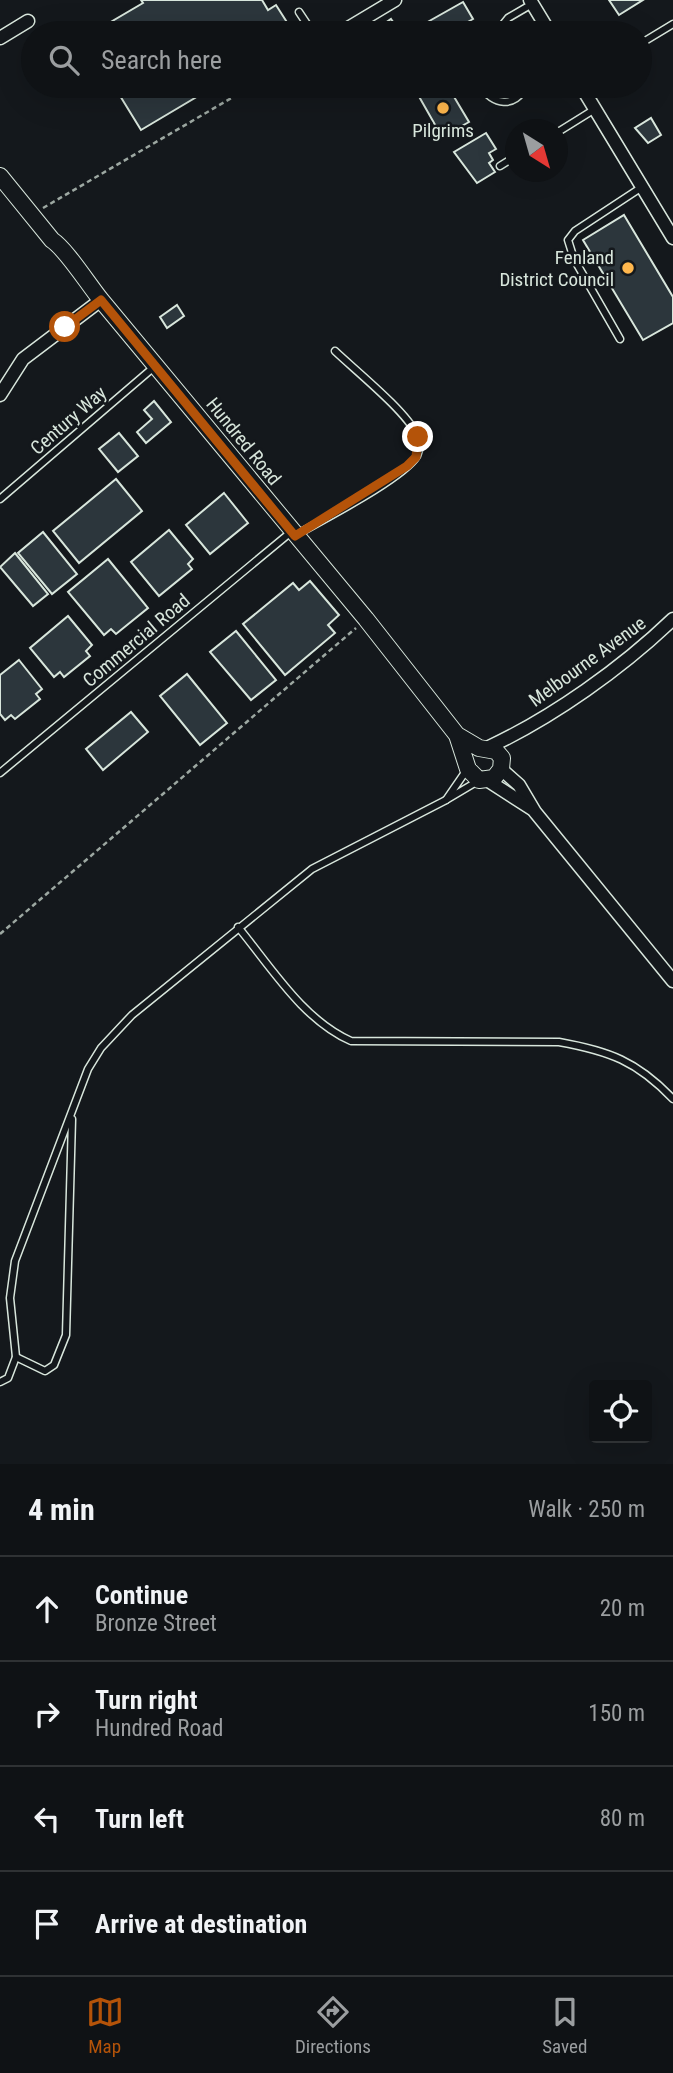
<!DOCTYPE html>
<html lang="en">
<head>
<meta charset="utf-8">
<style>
  :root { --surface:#0f1215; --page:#181b1e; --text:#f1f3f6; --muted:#9b9ea0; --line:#2f3234; --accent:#b45309 }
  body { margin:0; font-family:"Roboto Condensed",sans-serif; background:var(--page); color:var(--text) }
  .controls { position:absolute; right:21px; bottom:21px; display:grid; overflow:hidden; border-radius:7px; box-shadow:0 7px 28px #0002 }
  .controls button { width:63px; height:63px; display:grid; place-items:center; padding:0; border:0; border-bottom:2px solid var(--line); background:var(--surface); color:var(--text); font:35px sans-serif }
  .compass { position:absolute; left:505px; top:119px; width:63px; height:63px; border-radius:50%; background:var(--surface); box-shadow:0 7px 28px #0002; rotate:143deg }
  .stop { position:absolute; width:21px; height:21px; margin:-16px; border:5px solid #b45309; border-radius:50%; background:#fff }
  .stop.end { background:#b45309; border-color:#fff; box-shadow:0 2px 7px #0008 }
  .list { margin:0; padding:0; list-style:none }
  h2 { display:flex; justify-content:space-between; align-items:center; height:91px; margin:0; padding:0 28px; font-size:30px }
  h2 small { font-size:23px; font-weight:400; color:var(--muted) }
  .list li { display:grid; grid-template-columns:46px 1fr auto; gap:21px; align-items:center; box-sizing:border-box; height:105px; padding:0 28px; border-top:2px solid var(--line) }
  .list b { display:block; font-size:26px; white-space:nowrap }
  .list p { margin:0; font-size:23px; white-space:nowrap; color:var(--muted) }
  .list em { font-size:23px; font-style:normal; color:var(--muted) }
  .icon { flex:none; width:38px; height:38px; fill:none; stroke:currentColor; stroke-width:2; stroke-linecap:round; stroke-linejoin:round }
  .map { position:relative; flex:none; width:673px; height:1464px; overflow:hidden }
  .search { position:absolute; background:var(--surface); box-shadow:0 7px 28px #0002; left:21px; right:21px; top:21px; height:77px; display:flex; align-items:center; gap:18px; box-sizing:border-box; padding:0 24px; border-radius:38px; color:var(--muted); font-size:26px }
  .sheet { height:511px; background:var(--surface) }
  nav { display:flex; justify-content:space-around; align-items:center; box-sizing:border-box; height:98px; border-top:2px solid var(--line); background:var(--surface); font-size:19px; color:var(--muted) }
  nav a { display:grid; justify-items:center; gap:4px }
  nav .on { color:var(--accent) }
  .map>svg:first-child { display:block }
</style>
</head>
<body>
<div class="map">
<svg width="673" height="1464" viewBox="0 0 673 1464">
  <rect width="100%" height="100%" fill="#14181c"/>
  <!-- building -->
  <g fill="#2c363c" stroke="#d8e6dc" stroke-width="2">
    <polygon points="141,0 262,0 268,10 276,5 290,27 282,33 92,33 143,3"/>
    <polygon points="609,0 643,0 619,15"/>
    <polygon points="463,2 473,19 448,33 430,33 424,24"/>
    <polygon points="391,19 398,29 391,33 376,33 374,31"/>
    <polygon points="422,24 427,33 406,33"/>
    <polygon points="114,86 215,86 141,130"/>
    <polygon points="413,86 439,86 443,94 450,90 469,122 442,137"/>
    <polygon points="651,118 661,135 648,143 635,128"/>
    <polygon points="486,133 496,149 489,153 493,160 489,163 495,172 477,183 454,152"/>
    <polygon points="624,215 673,297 673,323 643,340 583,240"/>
    <polygon points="177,305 184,316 167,328 160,317"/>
    <polygon points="154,401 171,422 146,443 137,432 152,419 144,410"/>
    <polygon points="119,433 138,456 118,472 99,449"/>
    <polygon points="116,479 142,511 79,563 53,531"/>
    <polygon points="224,493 248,523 210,554 186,525"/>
    <polygon points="169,530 193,559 188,564 192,569 159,596 131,562"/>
    <polygon points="43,532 77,574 52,594 18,553"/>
    <polygon points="15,553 48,594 33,606 0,567"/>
    <polygon points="108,559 148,608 116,634 111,629 104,635 68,592"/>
    <polygon points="310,581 339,615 328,625 335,633 285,675 243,624 293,583 299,590"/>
    <polygon points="68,616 92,645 86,651 90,656 64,677 60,672 54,677 30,648"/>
    <polygon points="236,631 276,680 251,700 210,652"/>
    <polygon points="19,660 42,689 36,694 40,699 15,719 11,715 5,720 0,714 0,675"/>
    <polygon points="187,674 227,723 200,745 160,696"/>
    <polygon points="131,712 148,732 103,770 86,749"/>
  </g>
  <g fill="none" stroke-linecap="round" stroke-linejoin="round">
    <defs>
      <g id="service">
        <polyline points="299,12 313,33"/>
        <polyline points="496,33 508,18 532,4"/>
        <polyline points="640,44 673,24"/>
        <path d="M481 86C492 105 516 109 525 86"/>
        <polyline points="558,132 595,109"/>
        <polyline points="500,166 516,156"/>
        <polyline points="620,339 574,259 568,240 575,231 642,187"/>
        <polyline points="0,499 154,367"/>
        <path d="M296 535C322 520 403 479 417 456 420 450 420 442 417 435 406 411 356 371 335 351"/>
        <polyline points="466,771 446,800 478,781"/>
        <polyline points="0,773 291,532"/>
        <path d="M238 927C271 967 303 1020 351 1041L559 1042C609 1051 637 1061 673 1099"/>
        <polyline points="16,1357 45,1371 54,1365 66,1335 72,1119"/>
        <polyline points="0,1382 8,1378 16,1357 10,1298 15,1261 88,1069 101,1048 132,1015 312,869 446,800"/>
      </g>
      <g id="minor">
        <polyline points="530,0 550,33"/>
        <polyline points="340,33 395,0"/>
        <polyline points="0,38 28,21"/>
        <polyline points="581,86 673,238"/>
        <polyline points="0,395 23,359 101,300"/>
        <path d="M489 747C553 717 622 668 673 619"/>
        <polyline points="501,769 519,785 535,812 673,981"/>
        <polyline points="487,780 532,809"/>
      </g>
      <path id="tertiary" d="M0 176 52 240C66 249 88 284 101 300L366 619 457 735 468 769 479 780 494 778 501 769 502 758 496 751 479 748 457 735"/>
    </defs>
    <!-- service casing -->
    <use href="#service" stroke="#d8e6dc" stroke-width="9"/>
    <!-- minor casing -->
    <use href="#minor" stroke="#d8e6dc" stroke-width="15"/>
    <!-- tertiary casing -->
    <use href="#tertiary" stroke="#d8e6dc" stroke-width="18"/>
    <!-- path -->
    <g stroke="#9da8a2" stroke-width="2.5" stroke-dasharray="5 3.5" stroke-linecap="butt">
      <polyline points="43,208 252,86"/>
      <polyline points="0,934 356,628"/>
    </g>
    <!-- service -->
    <use href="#service" stroke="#14181c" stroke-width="6"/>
    <!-- minor -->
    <use href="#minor" stroke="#14181c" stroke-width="12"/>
    <!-- tertiary -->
    <use href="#tertiary" stroke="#14181c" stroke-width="16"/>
  </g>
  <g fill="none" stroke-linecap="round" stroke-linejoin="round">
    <!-- route -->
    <polyline stroke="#b45309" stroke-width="9" points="65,327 101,300 295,536 407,466 416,457 418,437"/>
  </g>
  <!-- markers -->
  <g fill="#ffb74d" stroke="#14181c" stroke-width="2.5">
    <circle cx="443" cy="108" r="7"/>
    <circle cx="628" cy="268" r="7"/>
  </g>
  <g text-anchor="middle" stroke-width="5" stroke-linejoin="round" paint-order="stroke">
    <!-- poi labels -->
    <g font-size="19" fill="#d8e6dc" stroke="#14181c">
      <text x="443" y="137">Pilgrims</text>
      <text x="614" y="264" text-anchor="end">Fenland<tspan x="614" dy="22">District Council</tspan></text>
    </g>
    <!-- street labels -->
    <g font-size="19" fill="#d8e6dc" stroke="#14181c">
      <text transform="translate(68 420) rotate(-41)" y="7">Century Way</text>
      <text transform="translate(244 441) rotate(51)" y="7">Hundred Road</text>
      <text transform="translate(136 640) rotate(-40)" y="7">Commercial Road</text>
      <text transform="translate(587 661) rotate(-36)" y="7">Melbourne Avenue</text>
    </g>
  </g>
</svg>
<div class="controls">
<button><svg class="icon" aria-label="locate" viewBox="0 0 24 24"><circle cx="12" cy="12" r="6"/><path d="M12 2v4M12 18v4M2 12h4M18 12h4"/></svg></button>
</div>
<svg class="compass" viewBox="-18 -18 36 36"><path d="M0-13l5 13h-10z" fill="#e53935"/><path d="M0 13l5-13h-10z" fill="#9b9ea0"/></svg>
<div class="stop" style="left:65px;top:327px"></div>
<div class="stop end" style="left:418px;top:437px"></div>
<div class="search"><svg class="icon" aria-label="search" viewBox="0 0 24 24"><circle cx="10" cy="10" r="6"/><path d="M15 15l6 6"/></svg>Search here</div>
</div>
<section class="sheet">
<h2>4 min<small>Walk · 250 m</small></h2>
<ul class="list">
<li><svg class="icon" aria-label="ahead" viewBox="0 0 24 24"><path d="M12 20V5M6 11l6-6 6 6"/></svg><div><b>Continue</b><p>Bronze Street</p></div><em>20 m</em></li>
<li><svg class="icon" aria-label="right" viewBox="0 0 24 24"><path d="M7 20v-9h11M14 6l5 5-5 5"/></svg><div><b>Turn right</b><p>Hundred Road</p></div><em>150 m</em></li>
<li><svg class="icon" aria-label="left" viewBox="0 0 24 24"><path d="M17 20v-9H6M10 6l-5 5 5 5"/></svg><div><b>Turn left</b></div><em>80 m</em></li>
<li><svg class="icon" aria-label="arrive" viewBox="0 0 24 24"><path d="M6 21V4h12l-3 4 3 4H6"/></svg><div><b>Arrive at destination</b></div></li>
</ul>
</section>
<nav>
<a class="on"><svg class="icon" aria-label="map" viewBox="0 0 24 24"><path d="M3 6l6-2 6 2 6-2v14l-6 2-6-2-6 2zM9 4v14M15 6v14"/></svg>Map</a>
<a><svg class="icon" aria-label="directions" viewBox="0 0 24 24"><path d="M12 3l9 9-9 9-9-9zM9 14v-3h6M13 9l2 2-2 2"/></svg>Directions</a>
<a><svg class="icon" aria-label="saved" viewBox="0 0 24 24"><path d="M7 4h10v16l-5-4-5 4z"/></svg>Saved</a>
</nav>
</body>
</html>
